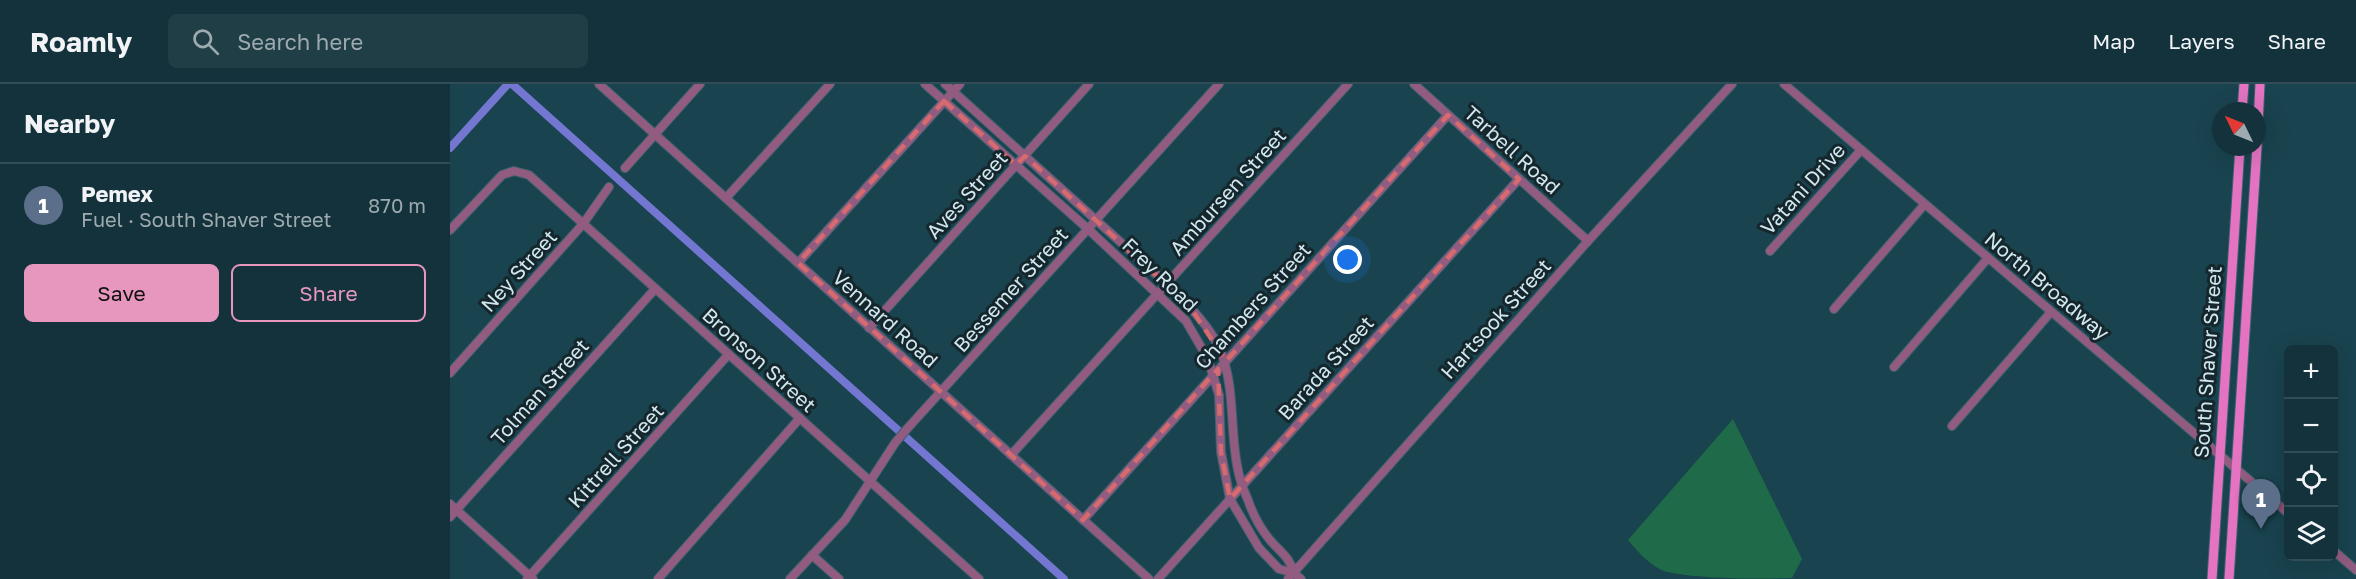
<!DOCTYPE html>
<html lang="en">
<head>
<meta charset="utf-8">
<style>
  :root { --surface:#13323b; --page:#203e46; --text:#f1f3f6; --muted:#9daaaf; --line:#324d55; --accent:#e797bd }
  body { margin:0; font-family:"Golos Text",sans-serif; background:var(--page); color:var(--text) }
  .controls { position:absolute; right:18px; bottom:18px; display:grid; overflow:hidden; border-radius:9px; box-shadow:0 6px 24px #0002 }
  .controls button { width:54px; height:54px; display:grid; place-items:center; padding:0; border:0; border-bottom:2px solid var(--line); background:var(--surface); color:var(--text); font:30px sans-serif }
  .compass { position:absolute; left:1762px; top:18px; width:54px; height:54px; border-radius:50%; background:var(--surface); box-shadow:0 6px 24px #0002; rotate:313deg }
  .you { position:absolute; left:898px; top:176px; width:21px; height:21px; margin:-15px; border:4px solid #fff; border-radius:50%; background:#1a73e8; box-shadow:0 0 0 9px #1a73e833 }
  .badge { display:grid; place-items:center; width:39px; height:39px; border-radius:50%; background:var(--accent); color:#fff; font-size:20px; font-weight:700 }
  .pin { position:absolute; translate:-50% -50px; filter:drop-shadow(0 2px 3px #0008) }
  .pin::after { content:''; position:absolute; top:32px; width:21px; height:18px; background:inherit; clip-path:polygon(0 0,100% 0,50% 100%) }
  .list { margin:0; padding:0; list-style:none }
  h2 { display:flex; justify-content:space-between; align-items:center; height:78px; margin:0; padding:0 24px; font-size:26px }
  h2 small { font-size:20px; font-weight:400; color:var(--muted) }
  .list li { display:grid; grid-template-columns:39px 1fr auto; gap:18px; align-items:center; box-sizing:border-box; height:84px; padding:0 24px; border-top:2px solid var(--line) }
  .list b { display:block; font-size:22px; white-space:nowrap }
  .list p { margin:0; font-size:20px; white-space:nowrap; color:var(--muted) }
  .list em { font-size:20px; font-style:normal; color:var(--muted) }
  .actions { display:flex; gap:12px; padding:18px 24px }
  .actions a { flex:1; padding:14px 0; border:2px solid var(--accent); border-radius:9px; text-align:center; font-size:21px; color:var(--accent) }
  .actions .main { background:var(--accent); color:#111 }
  .icon { flex:none; width:33px; height:33px; fill:none; stroke:currentColor; stroke-width:2; stroke-linecap:round; stroke-linejoin:round }
  .map { position:relative; flex:none; width:1906px; height:495px; overflow:hidden }
  header { display:flex; align-items:center; gap:36px; box-sizing:border-box; height:84px; padding:0 30px; background:var(--surface); border-bottom:2px solid var(--line) }
  header strong { font-size:28px }
  nav { display:flex; gap:33px; margin-inline-start:auto; font-size:21px }
  .search { width:420px; height:54px; background:var(--page); display:flex; align-items:center; gap:15px; box-sizing:border-box; padding:0 21px; border-radius:9px; color:var(--muted); font-size:22px }
  main { display:flex }
  aside { flex:1; background:var(--surface) }
  .map>svg:first-child { display:block }
</style>
</head>
<body>
<header>
<strong>Roamly</strong>
<div class="search"><svg class="icon" aria-label="search" viewBox="0 0 24 24"><circle cx="10" cy="10" r="6"/><path d="M15 15l6 6"/></svg>Search here</div>
<nav><a>Map</a><a>Layers</a><a>Share</a></nav>
</header>
<main>
<aside>
<h2>Nearby<small></small></h2>
<ul class="list">
<li><span class="badge" style="background:#5c6f8a">1</span><div><b>Pemex</b><p>Fuel · South Shaver Street</p></div><em>870 m</em></li>
</ul>
<div class="actions"><a class="main">Save</a><a>Share</a></div>
</aside>
<div class="map">
<svg width="1906" height="495" viewBox="0 0 1906 495">
  <rect width="100%" height="100%" fill="#19434f"/>
  <!-- green -->
  <path fill="#1f6b49" d="M1283 335 1352 475 1342 494C1304 495 1253 495 1217 488 1201 483 1189 469 1178 456Z"/>
  <g fill="none" stroke-linecap="round" stroke-linejoin="round">
    <!-- canal -->
    <g stroke="#7477d1" stroke-width="8">
      <polyline points="62,0 614,495"/>
      <polyline points="0,64 58,0"/>
    </g>
    <defs>
      <g id="minor">
        <polyline points="149,0 699,495"/>
        <polyline points="475,0 638,145 736,237 758,275 769,311 771,368 780,415 809,464 829,485 844,489 851,495"/>
        <path d="M495 0 717 200C737 220 760 241 771 268 785 304 780 344 787 381 789 393 793 405 798 416 803 431 810 444 820 456 831 469 839 472 844 489"/>
        <polyline points="964,0 1138,157"/>
        <polyline points="1334,0 1838,429"/>
        <polyline points="175,84 250,0"/>
        <polyline points="276,114 380,0"/>
        <polyline points="0,146 52,91 64,87 79,91 529,495"/>
        <polyline points="1320,167 1411,66"/>
        <polyline points="348,179 510,0"/>
        <polyline points="1384,225 1474,121"/>
        <polyline points="419,244 639,0"/>
        <polyline points="1444,283 1538,174"/>
        <polyline points="0,289 133,140 159,103"/>
        <polyline points="1502,342 1601,228"/>
        <polyline points="561,371 898,0"/>
        <polyline points="0,420 83,495"/>
        <polyline points="0,433 205,205"/>
        <polyline points="633,436 998,31"/>
        <polyline points="1884,467 1906,486"/>
        <polyline points="362,471 389,495"/>
        <polyline points="77,495 278,271"/>
        <polyline points="208,495 350,334"/>
        <polyline points="340,495 395,436 445,359 456,346 769,0"/>
        <polyline points="708,495 1069,95"/>
        <polyline points="838,495 1138,157 1282,0"/>
      </g>
      <g id="major">
        <polyline points="1792,27 1794,0"/>
        <polyline points="1807,61 1810,0"/>
        <polyline points="1762,495 1790,63"/>
        <polyline points="1779,495 1807,63"/>
      </g>
    </defs>
    <!-- minor casing -->
    <use href="#minor" stroke="#3a616c" stroke-width="10"/>
    <!-- major casing -->
    <use href="#major" stroke="#3a616c" stroke-width="11"/>
    <!-- minor -->
    <use href="#minor" stroke="#925b80" stroke-width="8"/>
    <!-- major -->
    <use href="#major" stroke="#e473c1" stroke-width="9"/>
  </g>
  <!-- marked area -->
  <path fill="none" stroke="#d56b6e" stroke-width="4.5" stroke-dasharray="12 8" stroke-linejoin="round" d="M494 17 566 81 575 72 738 220 776 277 998 31 1069 95 780 415 771 368 768 285 633 436 348 179Z"/>
  <g text-anchor="middle" stroke-width="6" stroke-linejoin="round" paint-order="stroke">
    <!-- street labels -->
    <g font-size="20" fill="#d2e8f0" stroke="#15272c">
      <text transform="translate(1062 66) rotate(42)" y="7">Tarbell Road</text>
      <text transform="translate(1353 105) rotate(-48)" y="7">Vatani Drive</text>
      <text transform="translate(778 108) rotate(-48)" y="7">Ambursen Street</text>
      <text transform="translate(517 111) rotate(-48)" y="7">Aves Street</text>
      <text transform="translate(69 187) rotate(-48)" y="7">Ney Street</text>
      <text transform="translate(710 191) rotate(44)" y="7">Frey Road</text>
      <text transform="translate(1597 202) rotate(40)" y="7">North Broadway</text>
      <text transform="translate(561 206) rotate(-48)" y="7">Bessemer Street</text>
      <text transform="translate(803 222) rotate(-48)" y="7">Chambers Street</text>
      <text transform="translate(435 235) rotate(42)" y="7">Vennard Road</text>
      <text transform="translate(1046 235) rotate(-48)" y="7">Hartsook Street</text>
      <text transform="translate(309 276) rotate(42)" y="7">Bronson Street</text>
      <text transform="translate(1758 278) rotate(-86)" y="7">South Shaver Street</text>
      <text transform="translate(876 284) rotate(-48)" y="7">Barada Street</text>
      <text transform="translate(90 308) rotate(-48)" y="7">Tolman Street</text>
      <text transform="translate(166 372) rotate(-48)" y="7">Kittrell Street</text>
    </g>
  </g>
</svg>
<div class="controls">
<button>+</button>
<button>−</button>
<button><svg class="icon" aria-label="locate" viewBox="0 0 24 24"><circle cx="12" cy="12" r="6"/><path d="M12 2v4M12 18v4M2 12h4M18 12h4"/></svg></button>
<button><svg class="icon" aria-label="layers" viewBox="0 0 24 24"><path d="M12 4l9 5-9 5-9-5zM3 14l9 5 9-5"/></svg></button>
</div>
<svg class="compass" viewBox="-18 -18 36 36"><path d="M0-13l5 13h-10z" fill="#e53935"/><path d="M0 13l5-13h-10z" fill="#9daaaf"/></svg>
<div class="you"></div>
<div class="pin badge" style="left:1811px;top:445px;background:#5c6f8a">1</div>
</div>
</main>
</body>
</html>
